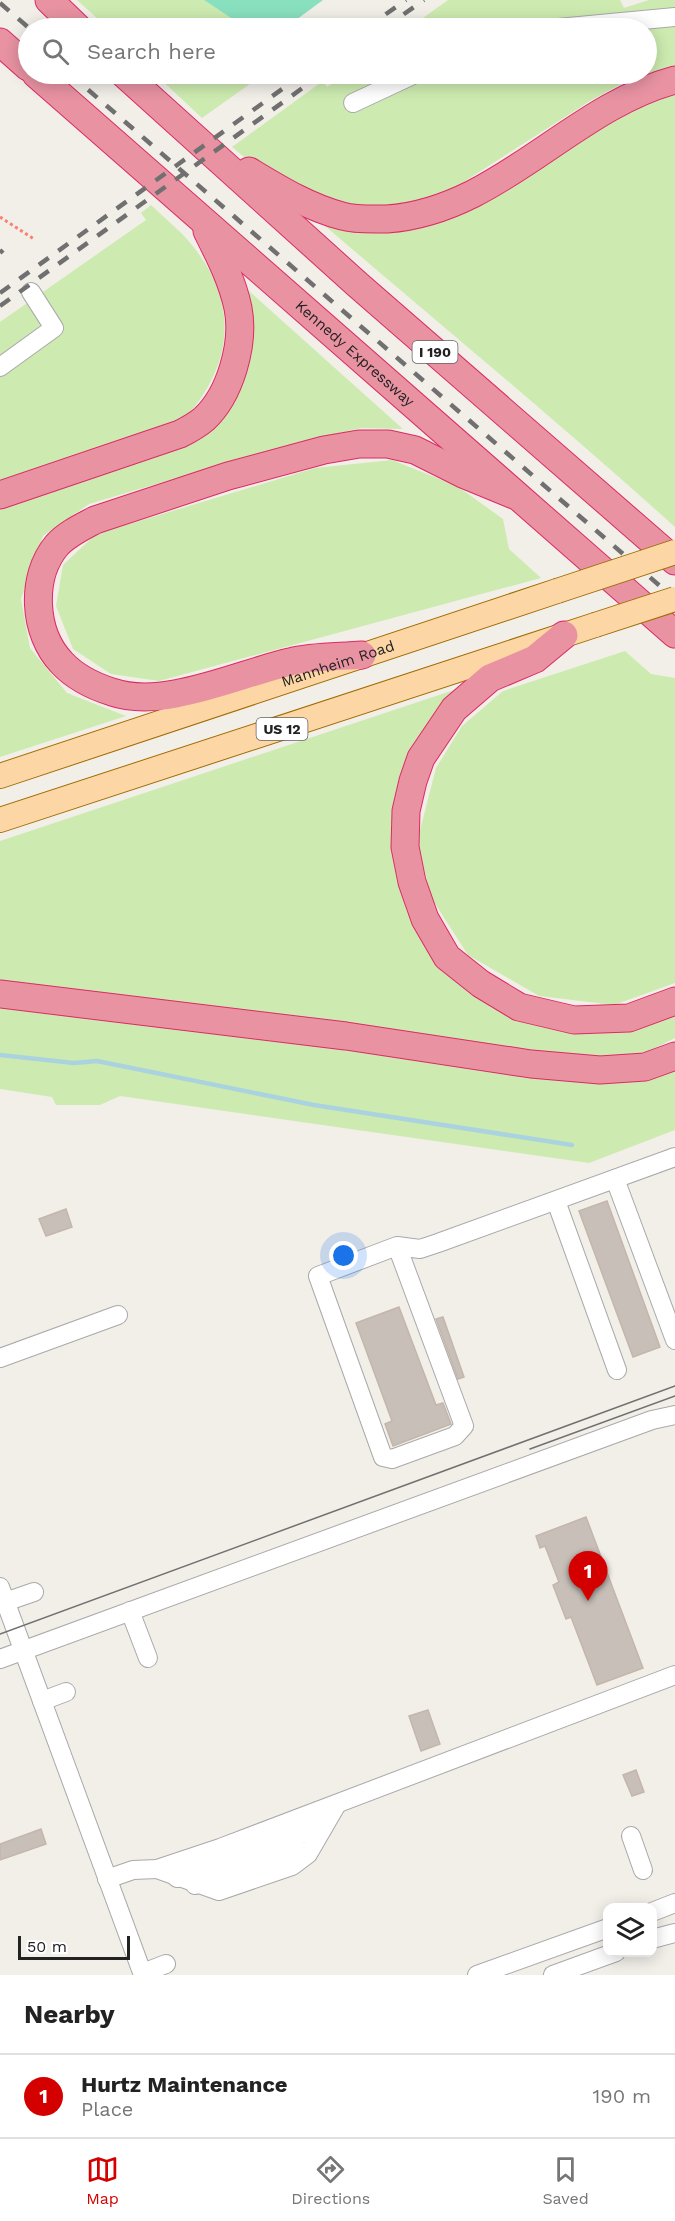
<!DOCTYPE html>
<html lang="en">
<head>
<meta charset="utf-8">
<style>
  :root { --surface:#fff; --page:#f6f6f6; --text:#222; --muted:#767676; --line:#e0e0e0; --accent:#d40000 }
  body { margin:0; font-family:"Work Sans",sans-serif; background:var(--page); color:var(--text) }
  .controls { position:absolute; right:18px; bottom:18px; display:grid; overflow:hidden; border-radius:12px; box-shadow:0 3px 15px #0003 }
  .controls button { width:54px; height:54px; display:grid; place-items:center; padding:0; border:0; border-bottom:2px solid var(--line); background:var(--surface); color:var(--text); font:30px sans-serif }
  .scale { position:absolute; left:18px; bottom:15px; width:112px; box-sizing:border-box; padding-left:6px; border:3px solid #222; border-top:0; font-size:16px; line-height:21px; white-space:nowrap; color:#222; -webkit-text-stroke:4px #fff; paint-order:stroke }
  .you { position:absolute; left:344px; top:1256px; width:21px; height:21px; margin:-15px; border:4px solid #fff; border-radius:50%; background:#1a73e8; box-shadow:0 0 0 9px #1a73e833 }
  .badge { display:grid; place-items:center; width:39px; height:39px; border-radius:50%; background:var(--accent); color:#fff; font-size:20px; font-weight:700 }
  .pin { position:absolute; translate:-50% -50px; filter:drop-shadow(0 2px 3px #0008) }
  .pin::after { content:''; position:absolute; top:32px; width:21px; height:18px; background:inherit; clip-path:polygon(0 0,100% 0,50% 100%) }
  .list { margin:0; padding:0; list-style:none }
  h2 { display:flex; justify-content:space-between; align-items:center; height:78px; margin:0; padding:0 24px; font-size:26px }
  h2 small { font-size:20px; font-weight:400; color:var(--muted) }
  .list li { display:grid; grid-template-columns:39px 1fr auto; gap:18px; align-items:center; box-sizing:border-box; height:84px; padding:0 24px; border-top:2px solid var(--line) }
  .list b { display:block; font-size:22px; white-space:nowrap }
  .list p { margin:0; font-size:20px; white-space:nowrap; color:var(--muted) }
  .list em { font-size:20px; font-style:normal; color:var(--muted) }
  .icon { flex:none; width:33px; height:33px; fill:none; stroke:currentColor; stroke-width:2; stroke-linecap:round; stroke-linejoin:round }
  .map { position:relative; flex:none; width:675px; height:1975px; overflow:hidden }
  .search { position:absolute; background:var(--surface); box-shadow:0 3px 15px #0003; left:18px; right:18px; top:18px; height:66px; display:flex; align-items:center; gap:15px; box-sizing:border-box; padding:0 21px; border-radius:33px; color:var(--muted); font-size:22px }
  .sheet { height:162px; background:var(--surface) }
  nav { display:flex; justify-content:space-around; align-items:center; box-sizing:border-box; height:84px; border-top:2px solid var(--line); background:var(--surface); font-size:16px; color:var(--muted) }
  nav a { display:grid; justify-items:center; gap:3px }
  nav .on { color:var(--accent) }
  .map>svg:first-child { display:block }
</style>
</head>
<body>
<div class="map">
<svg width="675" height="1975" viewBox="0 0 675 1975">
  <rect width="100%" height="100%" fill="#f2efe9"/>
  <!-- grass -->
  <g fill="#cdebb0">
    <polygon points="77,0 204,0 246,28 108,28"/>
    <polygon points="448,0 620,0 624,8 649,0 675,0 675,67 625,82 590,101 445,194 366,214 261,171 232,147 323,81 327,87 346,74 646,74 646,28 409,28"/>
    <polygon points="155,74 264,74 202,118"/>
    <path d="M675 95V527C561 424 442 326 325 226 360 230 395 233 430 224 519 203 583 117 675 95Z"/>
    <path d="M151 205C164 218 180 230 191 244 239 301 234 362 187 416L0 484V322L146 220 141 213Z"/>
    <polygon points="248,290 403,429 361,428 278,448 89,504 43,536 21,599 30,648 67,693 126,716 0,757 0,507 157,457 195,442 230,405 250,351"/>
    <polygon points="392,460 457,486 503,519 509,549 541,578 159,681 111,674 73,649 56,606 63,565 96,534 315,468"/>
    <polygon points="625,651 651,674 675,678 675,983 614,1005 539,996 468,955 432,899 417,842 436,768 462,726 503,691"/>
    <polygon points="457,689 409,751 396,802 393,860 407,912 440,966 492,1008 570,1033 675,1011 675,1038 645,1053 588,1059 500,1049 135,996 0,981 0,841"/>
    <polygon points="0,1005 277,1039 553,1080 608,1083 675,1068 675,1130 589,1163 120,1096 100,1105 56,1105 52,1097 0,1089"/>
  </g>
  <!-- pitch -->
  <polygon fill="#88e0be" points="204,0 323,0 285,28 246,28"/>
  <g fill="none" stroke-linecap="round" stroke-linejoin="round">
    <!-- stream -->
    <polyline stroke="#aad3df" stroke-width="4.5" points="0,1055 74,1063 97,1061 314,1105 572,1145"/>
  </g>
  <!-- building -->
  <g fill="#c7bfb8" stroke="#c4b6ab" stroke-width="1.5">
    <polygon points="607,1201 660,1347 633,1357 579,1211"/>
    <polygon points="66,1209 72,1227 46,1236 39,1219"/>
    <polygon points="399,1307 436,1405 443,1403 451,1424 393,1446 385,1424 392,1421 356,1323"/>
    <polygon points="443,1317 464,1377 458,1379 436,1319"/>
    <polygon points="586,1517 643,1668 597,1685 571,1617 566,1619 553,1585 559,1582 545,1546 540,1548 536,1536"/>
    <polygon points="428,1710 440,1744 421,1751 409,1716"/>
    <polygon points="636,1770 644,1792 632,1796 623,1775"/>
    <polygon points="41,1829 46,1844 0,1860 0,1844"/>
  </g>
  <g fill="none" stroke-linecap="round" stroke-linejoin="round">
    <defs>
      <g id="minor">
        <polyline points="558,28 675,17"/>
        <polyline points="353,103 415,74"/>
        <polyline points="0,367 54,328 31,292"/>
        <polyline points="615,1179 675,1340"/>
        <polyline points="556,1201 617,1370"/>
        <polyline points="397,1246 464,1426 455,1436 392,1459 383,1457 318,1276 397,1246 420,1249 438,1243 675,1157"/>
        <polyline points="0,1358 118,1315"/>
        <polyline points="0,1587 143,1975"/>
        <polyline points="5,1602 34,1592"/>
        <polyline points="130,1611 148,1658"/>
        <polyline points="0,1659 652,1420 675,1415"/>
        <polyline points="42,1701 66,1692"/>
        <polyline points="631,1836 643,1870"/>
        <polyline points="157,1869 219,1891 292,1866 308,1854 337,1804"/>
        <polyline points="236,1871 297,1849"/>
        <polyline points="177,1878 324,1826"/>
        <polyline points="107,1879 133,1870 157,1869 220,1848 675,1675"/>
        <polyline points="195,1885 223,1876"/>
        <polyline points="652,1912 675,1903"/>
        <polyline points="652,1939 675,1933"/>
        <polyline points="143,1973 166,1964"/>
        <polyline points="477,1975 608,1928"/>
        <polyline points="553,1975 616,1952"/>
      </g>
      <g id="major">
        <path id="s1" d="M0 776 557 591"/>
        <polyline points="0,820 595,625"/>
      </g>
      <g id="highway">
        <polyline points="49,0 78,28"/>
        <polyline points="0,42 28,67"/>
        <path id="s2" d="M36 74 675 634"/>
        <polyline points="124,74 358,285 675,561"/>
        <path d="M249 171C279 189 308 207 342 216 356 220 373 219 387 219 499 211 570 108 675 80"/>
        <path d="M0 495 180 434C188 430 197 425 204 419 230 395 245 344 238 308 232 280 220 257 207 231"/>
        <polyline points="564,635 535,659 490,678 454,709 421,758 413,781 406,811 405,847 412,882 425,919 447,957 481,984 519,1007 574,1020 629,1018 675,1001"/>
        <path d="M362 655C339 657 313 656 290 662 238 674 164 710 112 692 93 686 75 677 62 663 33 633 30 577 57 545 67 534 82 527 95 520L228 476 324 450 359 444H388L415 450 463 474 514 495"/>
        <polyline points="0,994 346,1036 531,1064 600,1070 645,1067 675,1056"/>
      </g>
    </defs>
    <!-- minor casing -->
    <use href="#minor" stroke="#a9a9a9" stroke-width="20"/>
    <!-- major casing -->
    <use href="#major" stroke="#a06b00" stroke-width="26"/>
    <!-- highway casing -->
    <use href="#highway" stroke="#dc2a67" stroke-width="29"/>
    <!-- path -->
    <polyline stroke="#fa8072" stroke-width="3" stroke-dasharray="3 3" stroke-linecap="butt" points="0,217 34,239"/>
    <!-- minor -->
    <use href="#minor" stroke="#fff" stroke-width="18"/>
    <!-- major -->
    <use href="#major" stroke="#fcd6a4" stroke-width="24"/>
    <!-- highway -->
    <use href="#highway" stroke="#e892a2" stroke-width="27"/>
    <!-- tram -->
    <g stroke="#707070" stroke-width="1.5">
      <polyline points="530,1449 675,1396"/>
      <polyline points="0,1634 675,1386"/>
    </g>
    <!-- rail -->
    <g stroke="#707070" stroke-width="4.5" stroke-dasharray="12 12" stroke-linecap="butt">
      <polyline points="0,3 29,28"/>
      <polyline points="366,28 406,0"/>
      <polyline points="384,28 424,0"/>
      <polyline points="70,74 675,599"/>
      <polyline points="0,253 3,250"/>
      <polyline points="0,293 303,74"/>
      <polyline points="0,306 322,74"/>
    </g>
    <defs>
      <g id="major-bridge">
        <polyline points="557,591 675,552"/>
        <polyline points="595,625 675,599"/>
      </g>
    </defs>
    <!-- major-bridge casing -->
    <use href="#major-bridge" stroke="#a06b00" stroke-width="26" stroke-linecap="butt"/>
    <!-- major-bridge -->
    <use href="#major-bridge" stroke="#fcd6a4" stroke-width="24"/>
  </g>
  <g text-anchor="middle" stroke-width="6" stroke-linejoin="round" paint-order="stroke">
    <!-- shield labels -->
    <g fill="#fff" stroke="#646464" stroke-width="1.5">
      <rect x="412.5" y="341" width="45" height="22" rx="4.5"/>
      <rect x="256.5" y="718" width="51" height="22" rx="4.5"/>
    </g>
    <g font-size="14" font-weight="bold" fill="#222">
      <text x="435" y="357">I 190</text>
      <text x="282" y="734">US 12</text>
    </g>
    <!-- street labels -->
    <g font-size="15" fill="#222" stroke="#fff">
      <text dy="5" stroke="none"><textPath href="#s2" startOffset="424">Kennedy Expressway</textPath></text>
      <text dy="5" stroke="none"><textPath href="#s1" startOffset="356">Mannheim Road</textPath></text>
    </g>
  </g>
</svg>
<div class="controls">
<button><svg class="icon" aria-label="layers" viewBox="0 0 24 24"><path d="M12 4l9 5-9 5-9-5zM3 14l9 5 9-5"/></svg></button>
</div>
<div class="scale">50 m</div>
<div class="you"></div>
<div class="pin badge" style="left:588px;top:1601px">1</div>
<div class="search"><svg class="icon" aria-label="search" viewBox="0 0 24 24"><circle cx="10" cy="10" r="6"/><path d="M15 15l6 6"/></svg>Search here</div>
</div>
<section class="sheet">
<h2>Nearby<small></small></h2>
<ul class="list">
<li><span class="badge">1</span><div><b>Hurtz Maintenance</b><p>Place</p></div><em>190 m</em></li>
</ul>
</section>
<nav>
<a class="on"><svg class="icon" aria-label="map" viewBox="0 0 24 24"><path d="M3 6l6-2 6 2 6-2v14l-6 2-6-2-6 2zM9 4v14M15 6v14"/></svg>Map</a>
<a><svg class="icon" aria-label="directions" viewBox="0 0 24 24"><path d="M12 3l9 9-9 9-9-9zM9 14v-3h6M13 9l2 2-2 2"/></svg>Directions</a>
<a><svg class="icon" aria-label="saved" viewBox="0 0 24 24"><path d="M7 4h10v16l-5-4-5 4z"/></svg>Saved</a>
</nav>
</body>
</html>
